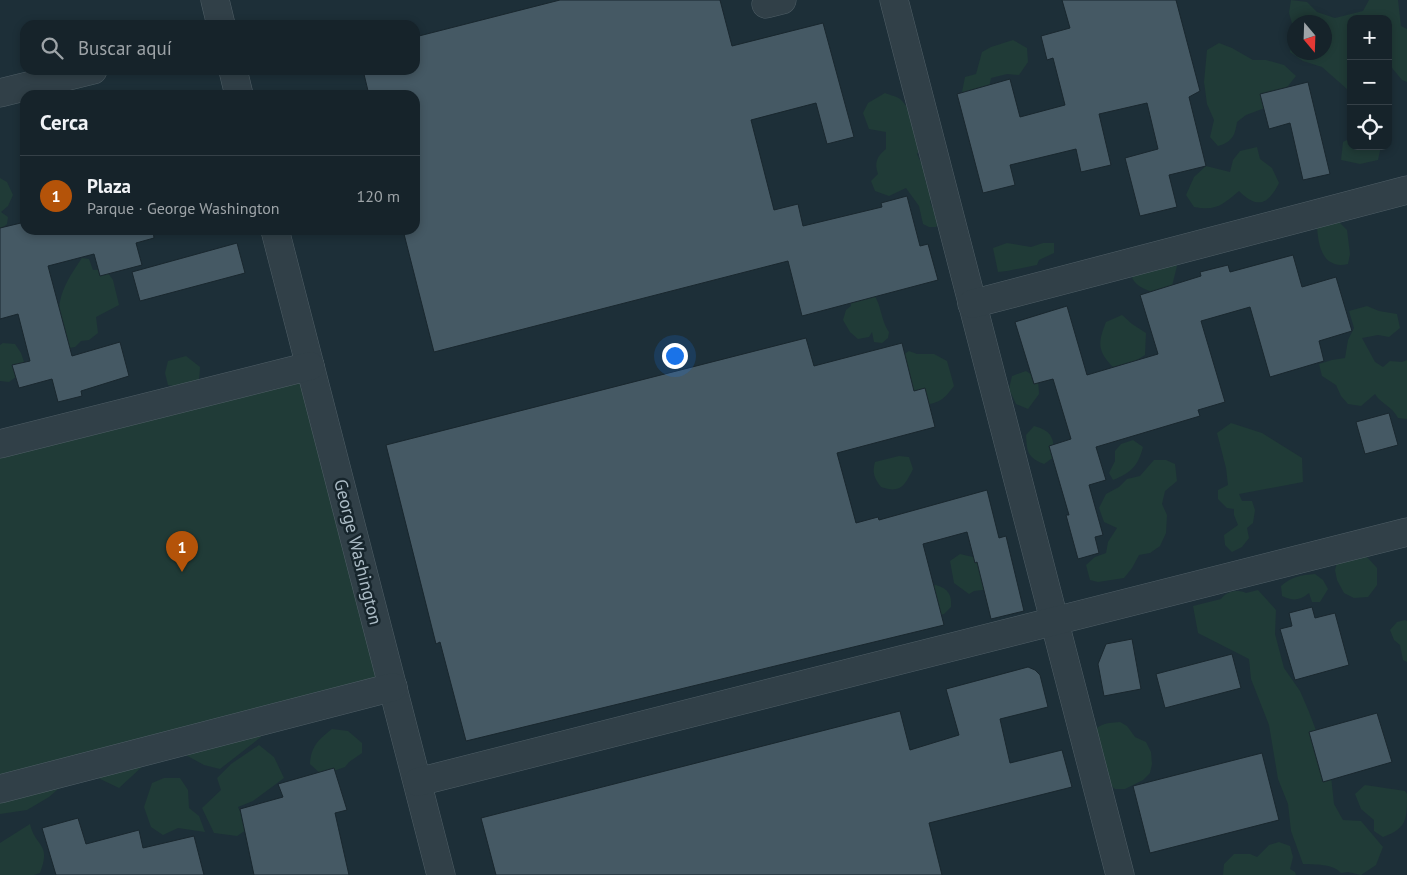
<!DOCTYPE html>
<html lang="es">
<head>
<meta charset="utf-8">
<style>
  :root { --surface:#16232a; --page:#232f36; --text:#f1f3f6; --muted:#9ea4a8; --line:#354047; --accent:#b45309 }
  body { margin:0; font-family:"PT Sans",sans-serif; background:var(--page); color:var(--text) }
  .controls { position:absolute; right:15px; top:15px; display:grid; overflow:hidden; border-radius:10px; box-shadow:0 2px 8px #0003 }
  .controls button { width:45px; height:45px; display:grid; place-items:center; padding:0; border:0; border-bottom:1px solid var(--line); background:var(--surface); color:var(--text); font:25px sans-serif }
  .compass { position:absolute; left:1287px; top:15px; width:45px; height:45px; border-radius:50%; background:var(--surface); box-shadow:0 2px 8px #0003; rotate:161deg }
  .you { position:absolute; left:674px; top:355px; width:18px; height:18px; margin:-12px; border:4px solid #fff; border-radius:50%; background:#1a73e8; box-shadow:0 0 0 8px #1a73e833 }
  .badge { display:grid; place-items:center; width:32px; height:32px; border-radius:50%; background:var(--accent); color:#fff; font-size:16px; font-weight:700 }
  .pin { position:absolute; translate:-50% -41px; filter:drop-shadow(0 1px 2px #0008) }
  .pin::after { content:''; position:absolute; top:26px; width:18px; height:15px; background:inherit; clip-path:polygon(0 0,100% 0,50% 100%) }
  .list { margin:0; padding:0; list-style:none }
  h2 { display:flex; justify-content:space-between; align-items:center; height:65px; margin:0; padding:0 20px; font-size:21px }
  h2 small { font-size:16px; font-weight:400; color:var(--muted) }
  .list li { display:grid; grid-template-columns:32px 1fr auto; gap:15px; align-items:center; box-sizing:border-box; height:80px; padding:0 20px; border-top:1px solid var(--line) }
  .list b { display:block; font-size:19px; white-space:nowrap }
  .list p { margin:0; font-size:16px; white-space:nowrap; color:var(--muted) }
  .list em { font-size:16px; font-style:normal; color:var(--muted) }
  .icon { flex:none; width:28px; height:28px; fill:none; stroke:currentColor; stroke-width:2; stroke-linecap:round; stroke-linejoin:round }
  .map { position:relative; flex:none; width:1407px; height:875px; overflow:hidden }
  .search { position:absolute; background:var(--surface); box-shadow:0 2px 8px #0003; left:20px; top:20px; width:400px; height:55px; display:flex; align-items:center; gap:12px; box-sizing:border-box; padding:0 18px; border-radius:15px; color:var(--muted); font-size:19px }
  .panel { position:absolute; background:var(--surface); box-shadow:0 2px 8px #0003; left:20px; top:90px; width:400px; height:145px; border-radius:15px }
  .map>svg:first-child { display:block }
</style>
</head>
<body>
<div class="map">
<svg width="1407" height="875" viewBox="0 0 1407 875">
  <rect width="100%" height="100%" fill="#1d2f38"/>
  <!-- green -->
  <g fill="#203b37" fill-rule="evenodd">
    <path d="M1291 0 1307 2 1317 12 1335 18 1363 11 1369 0H1398L1401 26 1407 29V82L1402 80 1388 63V19H1351V99L1347 89 1322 67 1303 61 1290 52 1294 30 1289 13ZM1294 22H1324V52H1294Z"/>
    <polygon points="1013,40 1027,48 1028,62 1019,75 1007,74 991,78 988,92 973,97 962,92 965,77 976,74 982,52 991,47"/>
    <path d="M1219 43 1232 48 1253 60H1266L1284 65 1296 76 1273 105 1246 115 1237 122C1235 136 1232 142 1218 146L1210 137 1214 120 1207 104 1204 82 1207 50Z"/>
    <path d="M885 93C889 95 896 96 900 99 913 110 916 133 920 148L917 154 925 171V180L933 195 930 202 939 222 936 227H929L923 224 919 206 906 188 889 196 875 191 871 181 878 174C874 163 877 156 886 149V132L869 129 863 113 868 103Z"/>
    <polygon points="1351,138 1351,146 1381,146 1378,160 1360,164 1341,160 1343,142"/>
    <path d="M1257 147 1260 159 1272 168 1279 183C1268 205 1257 209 1239 191 1222 205 1217 211 1194 207L1186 195 1194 177 1206 166 1230 172 1233 160 1240 151Z"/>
    <polygon points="0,178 7,182 13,195 8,206 1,212 8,217 7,224 0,230"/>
    <path d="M1338 221 1347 230 1350 254 1348 264C1322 270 1318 244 1317 226Z"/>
    <polygon points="1007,243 1031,247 1043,243 1054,243 1054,253 1039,260 1037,265 1007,271 998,272 993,248"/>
    <path d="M1168 256 1177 266 1172 286 1158 294C1147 290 1138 288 1132 278L1140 264Z"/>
    <path d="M82 258 89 259 93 270 105 269 113 280 119 305 96 317 98 333 89 340 81 341 75 347 63 349C55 306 57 294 82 258Z"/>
    <path d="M871 291C882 303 880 319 889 332L888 338 882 343 874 342 872 332 869 337 858 339 850 332 843 320 846 310 851 306V295Z"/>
    <path d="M1367 306 1379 311 1397 314 1400 328 1389 337 1378 335 1362 338 1375 362 1383 367 1390 361 1402 362 1407 360V419L1398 418C1392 406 1381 404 1375 394L1361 406 1348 404 1341 396 1336 385 1322 376 1319 364 1332 360 1345 358 1348 340 1354 328 1349 311Z"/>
    <path d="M1122 315 1132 324 1146 333 1145 355 1132 363 1113 367C1097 351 1098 342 1106 322Z"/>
    <polygon points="3,343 15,344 21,353 25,365 17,376 9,382 0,381 0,345"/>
    <path d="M909 351 917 354H934L947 361 954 386C941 403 938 403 917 406L897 359Z"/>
    <polygon points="186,356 200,367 199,382 182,388 168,385 165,373 168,361"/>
    <polygon points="1026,371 1038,379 1039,394 1028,409 1016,404 1009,389 1012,376"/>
    <polygon points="313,377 393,687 261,721 261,737 220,769 204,765 182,753 145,764 119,788 96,777 66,782 49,797 27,810 0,814 0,451"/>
    <polygon points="1231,423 1262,433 1302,458 1303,482 1239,494 1242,501 1252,501 1255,510 1253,523 1247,528 1249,538 1242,547 1232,552 1225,545 1224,535 1238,525 1234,515 1234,509 1227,508 1218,499 1218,490 1228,485 1226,468 1217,433"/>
    <path d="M1034 426C1053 431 1054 439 1054 457L1044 464C1027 457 1027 452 1026 435Z"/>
    <path d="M1133 440 1143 447C1138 466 1131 473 1113 480L1109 473 1115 461V451L1121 444Z"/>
    <path d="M899 456 909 457 913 469C905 485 901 494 881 487 874 478 872 473 875 462Z"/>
    <polygon points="1154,460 1166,460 1175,464 1177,481 1165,491 1162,504 1167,515 1166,533 1160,546 1150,553 1139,555 1132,568 1124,578 1098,582 1090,580 1086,565 1095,557 1106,553 1108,542 1117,528 1104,522 1099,508 1106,494 1119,487 1127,479 1140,476"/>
    <polygon points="1356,553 1367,557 1377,568 1377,585 1368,597 1354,598 1344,593 1337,580 1335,570 1338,559"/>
    <polygon points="960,554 977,558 991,589 974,591 969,594 954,583 950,561"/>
    <path d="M1315 574 1323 580 1328 589 1320 602H1312L1309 593C1299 601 1293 601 1282 596L1281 586C1291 577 1301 575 1315 574Z"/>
    <path d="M936 585C948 589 952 594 951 607L944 614 934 616 926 586Z"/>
    <path d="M1258 590 1276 610 1275 634 1284 668 1300 691 1309 712 1330 767 1334 804 1343 820 1361 821 1383 847 1376 865 1361 875 1348 872 1341 873C1332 863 1315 865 1303 864L1291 831 1288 804 1278 779 1269 725 1251 679 1249 659 1198 633 1193 606 1221 599C1227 591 1237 589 1246 593Z"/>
    <polygon points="1405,620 1407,621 1407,662 1403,660 1400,645 1394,640 1390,630 1397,622"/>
    <path d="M1120 722 1127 726 1135 737 1146 742 1151 752 1152 764 1150 773 1143 780 1125 789H1115L1106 781 1089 736C1099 724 1104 723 1120 722Z"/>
    <path d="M332 729 348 731 362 743V753L349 762 345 767 322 775 310 764C311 746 319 739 332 729Z"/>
    <polygon points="259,745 274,757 284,778 253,801 238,807 246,824 246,830 237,836 214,833 202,808 221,790 217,778 231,764"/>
    <polygon points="164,778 180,778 188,790 189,808 199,816 205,832 178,828 163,835 151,827 144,807 152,783"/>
    <path d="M1365 785 1405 791 1407 794C1407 820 1407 828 1383 837L1374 831V820L1361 809 1355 794Z"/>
    <path d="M30 824C35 847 52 843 40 873L34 875H0V843Z"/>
    <polygon points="1279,842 1290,846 1293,857 1290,869 1295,872 1296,875 1223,875 1224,864 1234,854 1250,854 1257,857 1269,845"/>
  </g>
  <!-- building -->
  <g fill="#455964" stroke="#19272e">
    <polygon points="560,0 720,0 732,46 823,23 854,137 827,144 816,103 751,120 774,210 798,204 803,226 882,207 881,203 907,196 920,246 928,244 938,280 802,316 788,261 434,352 403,230 415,230 415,95 369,95 363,70 415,70 415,37"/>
    <polygon points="1062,0 1176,0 1200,91 1189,97 1206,166 1169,175 1177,207 1140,216 1125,158 1158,149 1147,103 1099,114 1111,165 1081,172 1076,149 1010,165 1015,185 983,193 957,94 1010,79 1020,117 1065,105 1053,58 1047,60 1041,36 1070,28"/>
    <polygon points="1308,82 1330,174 1303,180 1290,123 1269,129 1260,94"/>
    <polygon points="25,222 25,230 153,230 154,238 136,243 142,265 100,276 94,254 48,266 72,356 120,342 129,376 81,391 82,396 58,402 52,379 19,388 12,365 30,361 18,314 0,319 0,228"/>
    <polygon points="237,243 245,273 140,301 132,272"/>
    <polygon points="1293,255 1302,287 1336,277 1352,331 1319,341 1324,361 1270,377 1250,307 1201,321 1225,402 1198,410 1200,416 1096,447 1106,480 1089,485 1103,535 1095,537 1099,553 1078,559 1066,515 1069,515 1049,446 1071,439 1053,379 1034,384 1015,322 1067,306 1087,375 1158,354 1140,295 1201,276 1200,272 1228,265 1230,272"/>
    <polygon points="806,338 814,366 902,343 914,391 925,388 935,427 837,453 856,523 878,517 879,520 987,490 999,538 1006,536 1024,611 991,619 977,562 975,563 967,532 923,544 944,625 466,741 440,642 436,644 386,445"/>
    <polygon points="1389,413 1398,445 1365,454 1356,422"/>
    <polygon points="1312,607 1315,618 1335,613 1349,665 1295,680 1280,629 1292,626 1289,613"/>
    <polygon points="1132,639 1141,689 1104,696 1098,664 1106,644"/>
    <polygon points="1232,654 1241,688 1165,708 1156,674"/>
    <polygon points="1028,667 1035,670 1040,675 1048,707 1000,719 1010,763 1062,750 1072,787 929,823 942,875 496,875 481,818 900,711 910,750 959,735 946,689"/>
    <polygon points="1377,713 1392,762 1323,782 1309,732"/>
    <polygon points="1262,753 1279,820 1150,853 1133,786"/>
    <polygon points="334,768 347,810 335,813 349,875 254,875 240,809 283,797 278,784"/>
    <polygon points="78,818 86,844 139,830 143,848 194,836 204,875 56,875 42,828"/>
  </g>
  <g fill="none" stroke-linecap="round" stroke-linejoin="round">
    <defs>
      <g id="minor">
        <polyline points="215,0 221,25"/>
        <polyline points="894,0 1120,875"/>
        <polyline points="766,4 782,0"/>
        <polyline points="233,70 239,95"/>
        <polyline points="0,93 93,70"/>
        <polyline points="275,230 441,875"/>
        <polyline points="972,304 1407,190"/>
        <polyline points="0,444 310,366"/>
        <polyline points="418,782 1407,532"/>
        <polyline points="0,789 393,687"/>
      </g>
    </defs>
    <!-- minor casing -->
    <use href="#minor" stroke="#4f5e66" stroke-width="29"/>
    <!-- minor -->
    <use href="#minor" stroke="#314048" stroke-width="28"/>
  </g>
  <g text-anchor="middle" stroke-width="5" stroke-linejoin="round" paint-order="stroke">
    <!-- street labels -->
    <g font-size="18" fill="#abbbc5" stroke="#17252c">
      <text transform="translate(358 552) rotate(76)" y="6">George Washington</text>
    </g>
  </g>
</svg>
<div class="controls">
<button>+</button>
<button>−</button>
<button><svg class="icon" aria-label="locate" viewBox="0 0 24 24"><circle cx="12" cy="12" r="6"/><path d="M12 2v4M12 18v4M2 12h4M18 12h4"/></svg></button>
</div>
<svg class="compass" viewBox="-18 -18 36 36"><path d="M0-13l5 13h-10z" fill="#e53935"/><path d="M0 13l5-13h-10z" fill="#9ea4a8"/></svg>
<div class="you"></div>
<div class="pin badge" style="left:182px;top:572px">1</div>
<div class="search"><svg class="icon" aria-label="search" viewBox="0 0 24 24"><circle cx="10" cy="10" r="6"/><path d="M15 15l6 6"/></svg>Buscar aquí</div>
<section class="panel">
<h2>Cerca<small></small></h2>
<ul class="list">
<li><span class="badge">1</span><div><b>Plaza</b><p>Parque · George Washington</p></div><em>120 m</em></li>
</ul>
</section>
</div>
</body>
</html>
